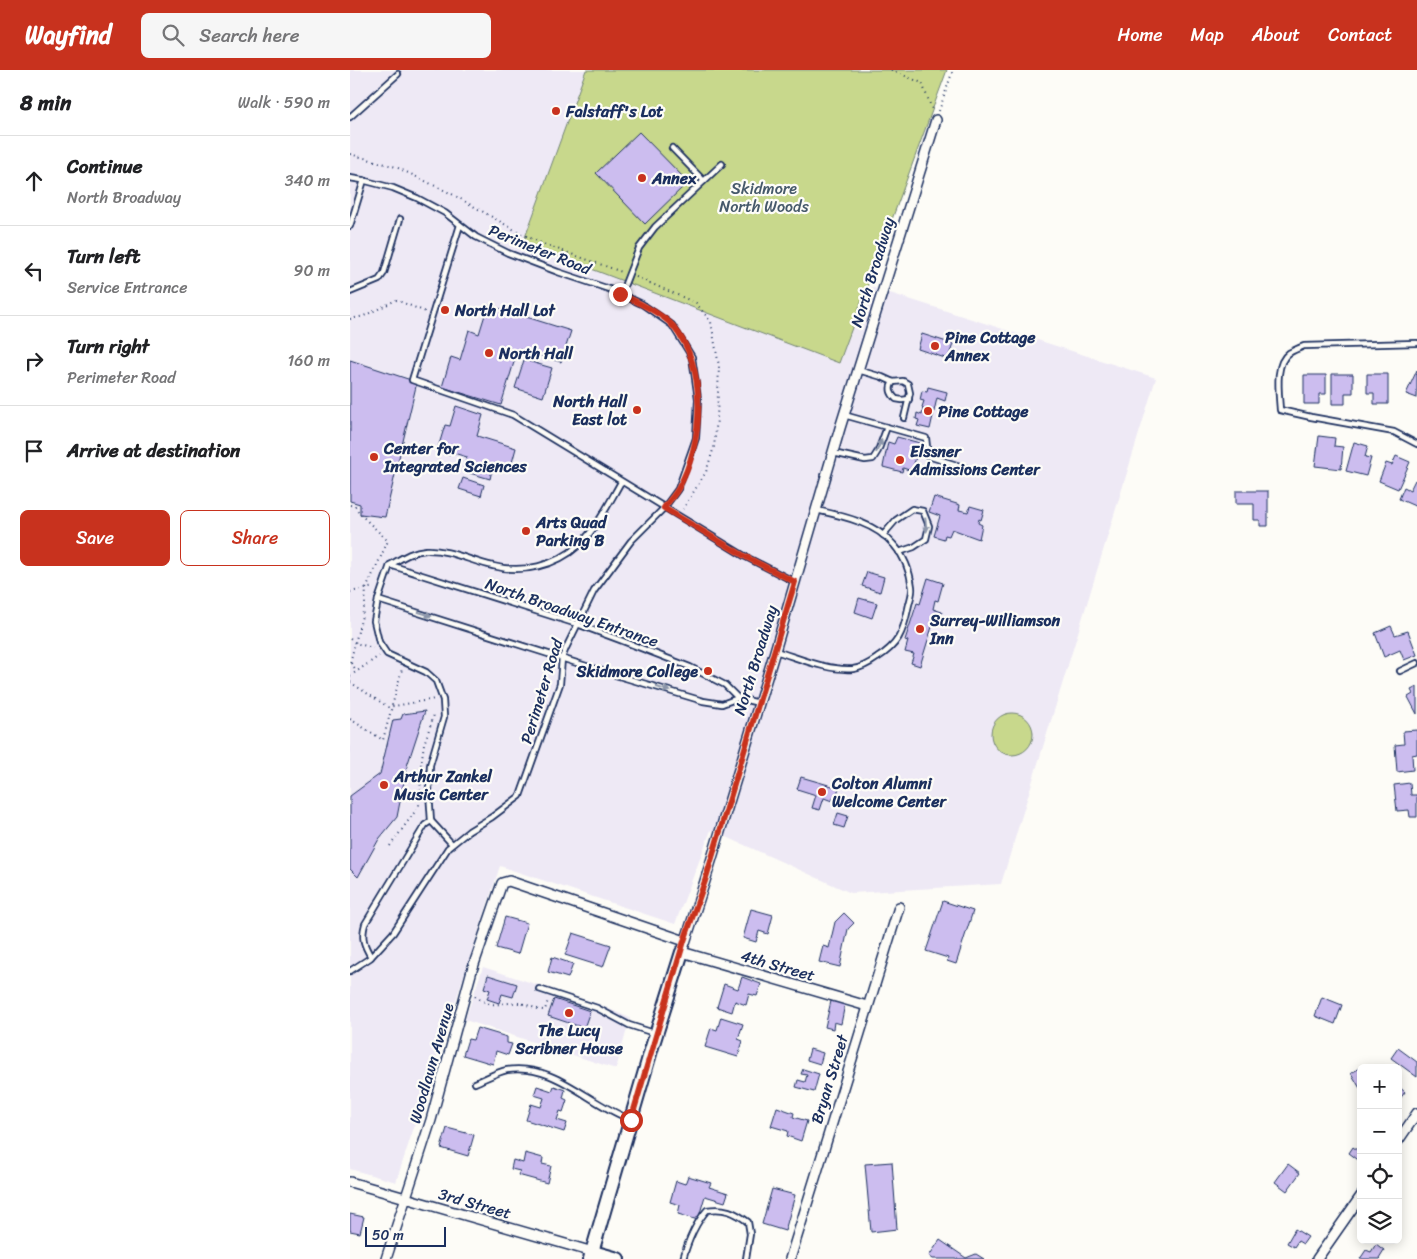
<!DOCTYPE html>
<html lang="en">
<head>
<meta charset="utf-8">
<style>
  :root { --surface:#fff; --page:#f6f6f6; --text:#202124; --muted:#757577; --line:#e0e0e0; --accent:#c8321e }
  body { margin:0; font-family:Sriracha,sans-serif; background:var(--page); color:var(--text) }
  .controls { position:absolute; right:15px; bottom:15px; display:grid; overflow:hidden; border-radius:8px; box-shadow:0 2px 12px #0003 }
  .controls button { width:45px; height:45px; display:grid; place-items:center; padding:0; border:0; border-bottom:1px solid var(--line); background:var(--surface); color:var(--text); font:25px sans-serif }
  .scale { position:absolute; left:15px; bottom:12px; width:81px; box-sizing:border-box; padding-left:5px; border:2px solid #1b2f5e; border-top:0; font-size:14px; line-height:18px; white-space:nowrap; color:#1b2f5e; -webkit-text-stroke:4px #fdfcf7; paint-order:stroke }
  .stop { position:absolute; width:15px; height:15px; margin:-11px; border:4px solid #c8321e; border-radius:50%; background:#fff }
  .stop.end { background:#c8321e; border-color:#fff; box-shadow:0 1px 5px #0008 }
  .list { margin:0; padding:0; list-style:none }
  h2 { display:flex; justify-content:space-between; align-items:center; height:65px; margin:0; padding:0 20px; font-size:21px }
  h2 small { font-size:16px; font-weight:400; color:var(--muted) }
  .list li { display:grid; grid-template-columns:32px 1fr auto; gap:15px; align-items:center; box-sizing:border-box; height:90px; padding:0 20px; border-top:1px solid var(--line) }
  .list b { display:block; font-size:19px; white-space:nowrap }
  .list p { margin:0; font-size:16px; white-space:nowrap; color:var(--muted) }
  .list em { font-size:16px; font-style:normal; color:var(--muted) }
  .actions { display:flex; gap:10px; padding:15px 20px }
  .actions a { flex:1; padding:11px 0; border:1px solid var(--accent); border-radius:8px; text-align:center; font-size:18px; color:var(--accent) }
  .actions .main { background:var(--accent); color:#fff }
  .icon { flex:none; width:28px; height:28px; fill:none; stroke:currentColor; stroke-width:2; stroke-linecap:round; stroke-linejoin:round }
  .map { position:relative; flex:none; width:1067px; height:1189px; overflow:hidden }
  header { display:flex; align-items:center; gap:30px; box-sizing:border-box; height:70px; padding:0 25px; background:var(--accent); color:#fff }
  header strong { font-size:24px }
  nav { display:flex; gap:28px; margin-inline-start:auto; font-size:18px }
  .search { width:350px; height:45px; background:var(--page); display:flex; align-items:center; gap:12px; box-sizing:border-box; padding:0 18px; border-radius:8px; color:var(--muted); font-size:19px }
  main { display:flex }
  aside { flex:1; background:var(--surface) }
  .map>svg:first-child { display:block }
</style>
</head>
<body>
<header>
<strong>Wayfind</strong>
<div class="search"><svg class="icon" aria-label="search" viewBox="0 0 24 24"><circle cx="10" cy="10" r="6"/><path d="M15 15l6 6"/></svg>Search here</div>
<nav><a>Home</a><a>Map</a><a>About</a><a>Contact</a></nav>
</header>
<main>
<aside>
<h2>8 min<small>Walk · 590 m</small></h2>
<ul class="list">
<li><svg class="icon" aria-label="ahead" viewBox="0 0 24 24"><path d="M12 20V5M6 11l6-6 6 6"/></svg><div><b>Continue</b><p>North Broadway</p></div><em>340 m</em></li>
<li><svg class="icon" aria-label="left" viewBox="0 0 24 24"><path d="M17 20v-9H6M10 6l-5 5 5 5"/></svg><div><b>Turn left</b><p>Service Entrance</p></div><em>90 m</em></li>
<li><svg class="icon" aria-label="right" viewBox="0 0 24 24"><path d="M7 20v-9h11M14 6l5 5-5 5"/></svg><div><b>Turn right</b><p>Perimeter Road</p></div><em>160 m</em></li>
<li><svg class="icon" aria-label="arrive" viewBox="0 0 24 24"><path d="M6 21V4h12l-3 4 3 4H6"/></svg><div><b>Arrive at destination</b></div></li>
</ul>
<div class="actions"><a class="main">Save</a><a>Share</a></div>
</aside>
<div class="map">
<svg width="1067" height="1189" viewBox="0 0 1067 1189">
  <rect width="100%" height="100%" fill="#fdfcf7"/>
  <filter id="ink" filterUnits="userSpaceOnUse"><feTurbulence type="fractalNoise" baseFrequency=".02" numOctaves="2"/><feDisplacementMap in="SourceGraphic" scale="10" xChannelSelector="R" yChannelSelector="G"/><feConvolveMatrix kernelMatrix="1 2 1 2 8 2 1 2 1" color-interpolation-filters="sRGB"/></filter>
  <g filter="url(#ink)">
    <!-- built -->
    <g fill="#eee9f5">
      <polygon points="0,0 597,0 518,216 806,308 651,814 501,823 361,760 325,854 150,796 46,1112 0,1099"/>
      <polygon points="133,897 250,935 280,948 266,999 115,950"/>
    </g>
    <!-- green -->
    <g fill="#c8d88c" stroke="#728475">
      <polygon points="236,0 597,0 489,293 173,173"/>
      <circle cx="662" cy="664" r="21"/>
    </g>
    <!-- building -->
    <g fill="#ccbdef" stroke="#1b2f5e">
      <polygon points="289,62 338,112 295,154 246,103"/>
      <polygon points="138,235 221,261 211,292 168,279 151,335 92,317 101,287 110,290 119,260 129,264"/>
      <polygon points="572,264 603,274 598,289 568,279"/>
      <polygon points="0,290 67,312 35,447 10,444 10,434 0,431"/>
      <polygon points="174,290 202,298 193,327 165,318"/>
      <polygon points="1067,300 1067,328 1056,324"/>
      <polygon points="982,304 1003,304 1003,323 995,323 995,334 982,334"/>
      <polygon points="1017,304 1038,304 1038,334 1024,334 1024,323 1017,323"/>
      <polygon points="954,305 976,305 976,324 969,324 969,334 954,334"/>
      <polygon points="578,317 597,322 595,331 587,328 580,359 567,356 569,350 566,349 567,343 572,345 573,338 572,337 574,331 570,330 572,321 577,322"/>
      <polygon points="106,336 133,345 127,366 166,378 160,400 143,395 140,409 113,401 117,387 100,382 99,385 93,384 94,380 88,378 95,355 100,356"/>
      <polygon points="969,366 985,368 984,376 993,377 991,399 965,396"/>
      <polygon points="547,367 570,373 562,401 553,398 552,402 533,397 538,372 544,374"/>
      <polygon points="1004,372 1018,376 1015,387 1021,388 1016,406 996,401"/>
      <polygon points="1046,386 1060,392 1048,419 1029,411 1036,393 1042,395"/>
      <polygon points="113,408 134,415 131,426 109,419"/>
      <polygon points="1065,410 1067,411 1067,437 1049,429 1054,417 1060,420"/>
      <polygon points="886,421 918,421 918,456 910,456 910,450 904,450 904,434 886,434"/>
      <polygon points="584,427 610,435 609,440 618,442 620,436 634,440 631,450 629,449 628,453 632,455 629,469 602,459 599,466 595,465 594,469 584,466 590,446 579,442"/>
      <polygon points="517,502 534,507 530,522 512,516"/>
      <polygon points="578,508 593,513 588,531 585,530 583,539 592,542 590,548 585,547 570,596 561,593 564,584 555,582 558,571 555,570 567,533 570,534"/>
      <polygon points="509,528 527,533 522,548 505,542"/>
      <polygon points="1041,556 1045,565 1058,561 1067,585 1054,590 1050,580 1034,587 1025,563"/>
      <polygon points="1067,617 1067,644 1058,627 1063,624 1061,620"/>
      <polygon points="75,641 57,696 47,747 29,769 8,807 0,799 0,726 30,704 43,650 51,649 53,644"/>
      <polygon points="1067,660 1067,684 1062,685 1063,700 1047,702 1045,675 1054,674 1053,661"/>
      <polygon points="451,707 489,718 485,729 483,728 482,731 474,728 470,740 462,738 466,725 447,719"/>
      <polygon points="1060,713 1061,725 1067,725 1067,747 1060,747 1059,740 1047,741 1044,715"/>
      <polygon points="488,743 498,746 494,758 484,755"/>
      <polygon points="593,831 623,841 606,894 597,891 598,888 576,881"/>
      <polygon points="401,839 423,845 418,864 409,861 406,872 393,868"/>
      <polygon points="494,843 504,853 498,859 490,897 469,892 473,876 479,878 485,852"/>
      <polygon points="155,847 177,853 168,884 146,878"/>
      <polygon points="223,863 261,875 253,897 215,885"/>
      <polygon points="202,887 223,894 218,908 198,902"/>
      <polygon points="138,905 167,914 163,927 152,924 149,933 137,929 140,920 134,918"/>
      <polygon points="392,907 411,914 407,926 399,924 396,935 385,931 382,942 367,937 374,914 388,919"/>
      <polygon points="972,927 992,935 985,954 965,946"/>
      <polygon points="204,929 240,941 234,958 198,946"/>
      <polygon points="481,931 495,934 491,954 484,952 483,959 475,957"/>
      <polygon points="371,947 393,954 388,969 393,971 388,987 355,977 361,958 367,960"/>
      <polygon points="127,958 157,967 157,973 162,974 158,985 146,981 143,994 113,985 118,969 123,970"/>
      <polygon points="1048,978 1067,992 1067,1007 1041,988"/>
      <polygon points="460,979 473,983 470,994 457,990"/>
      <polygon points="1014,996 1015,998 1011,998 1011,1020 1001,1003"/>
      <polygon points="453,999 469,1004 464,1022 446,1017 448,1010 455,1012 457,1005 451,1004"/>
      <polygon points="187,1016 202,1021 204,1016 215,1020 213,1028 217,1030 213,1042 210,1041 207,1050 217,1053 214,1062 176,1050 181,1034 191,1037 194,1028 184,1025"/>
      <polygon points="1048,1016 1055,1022 1049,1030 1048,1030"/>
      <polygon points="427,1037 444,1043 443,1047 457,1051 451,1071 437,1066 438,1061 421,1056"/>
      <polygon points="97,1058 124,1065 118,1086 91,1078"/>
      <polygon points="1003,1077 1011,1083 1011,1092 999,1083"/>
      <polygon points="175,1083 193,1088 192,1094 201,1096 197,1113 168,1105 170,1101 161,1099 163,1090 173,1093"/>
      <polygon points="542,1092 547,1159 521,1162 515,1094"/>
      <polygon points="938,1094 950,1103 937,1121 925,1112"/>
      <polygon points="338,1106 361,1113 359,1117 378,1123 375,1132 355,1126 348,1150 328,1144 330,1135 320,1132 326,1111 335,1114"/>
      <polygon points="422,1119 445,1125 435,1161 412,1154"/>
      <polygon points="0,1144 14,1147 10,1163 0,1161"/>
      <polygon points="945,1159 958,1167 953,1174 948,1171 944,1177 937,1173"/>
      <polygon points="590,1170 616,1188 626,1184 634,1189 583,1189 579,1186"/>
      <polygon points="1026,1174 1034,1180 1029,1188 1030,1189 1010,1189 1016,1180 1021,1182"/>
    </g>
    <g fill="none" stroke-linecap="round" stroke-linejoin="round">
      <defs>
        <g id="lane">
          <polyline points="0,47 48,4"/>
          <polyline points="322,78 354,111"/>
          <polyline points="0,108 12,110 43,118 67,128 95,143 126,167 158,183 208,202 259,219 292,234 322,255 342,287 348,329 346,368 328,419 314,438 281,471 244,521 216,578 212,588 210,614 170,726 142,747 119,761 98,778 43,863 20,888 0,901"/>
          <polyline points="110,155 62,310 163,345 396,487 445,512"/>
          <polyline points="0,156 14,110"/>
          <polyline points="0,222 29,210 34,203 50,149"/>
          <polyline points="271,224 289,178 305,157 372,94"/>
          <path d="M1067 273 954 276C949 278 944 280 939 283 924 294 929 323 930 340L961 347 1044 362 1067 374"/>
          <polyline points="508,300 532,307 543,312 553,311 558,314 560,323 554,348"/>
          <path d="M543 312C538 319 541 324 546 329L552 330 559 329"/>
          <polyline points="494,345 576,368 578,386 629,402"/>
          <polyline points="483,383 515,390 523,389 528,381 537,357"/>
          <polyline points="533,465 546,450 562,439 573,441 579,456 576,469 564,477 549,482"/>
          <polyline points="40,495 227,554 270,570 340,597 375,615 388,628"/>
          <polyline points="28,530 252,601 353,631 372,634 388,628 409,633"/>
          <path d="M425 581C449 588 477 601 503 599 511 598 520 593 527 588 548 575 553 563 558 539 559 532 563 524 562 517 560 502 554 486 544 475 526 453 493 446 466 440"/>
          <polyline points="1050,601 1067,593"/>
          <path d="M102 774 81 751 79 722 80 695 94 647 93 630 86 611 76 602 37 584 29 572 24 551 28 530 40 495C52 488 62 481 76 480 99 479 120 491 143 496 172 504 206 496 229 475 247 458 259 433 271 412"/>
          <path d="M21 887C14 875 11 868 15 854L75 755 81 751"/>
          <polyline points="189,919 247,938 279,955 304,963"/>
          <path d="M125 1013C135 1009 147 1002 157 1000 206 993 238 1034 280 1049"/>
          <path d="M333 1189C338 1171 345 1154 357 1140 374 1137 385 1142 398 1152L400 1164 396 1189"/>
        </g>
        <g id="street">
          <polyline points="517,936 332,882 355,811 425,581 490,358 586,50"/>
          <polyline points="1048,1071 1067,1043"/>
          <polyline points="0,1112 243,1182"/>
          <polyline points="36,1189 81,1050 122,900 152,813 159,811 335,871"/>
          <polyline points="440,1189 549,837"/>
          <polyline points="967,1189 1011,1126"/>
        </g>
        <g id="secondary">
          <polyline points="243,1182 268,1189"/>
          <polyline points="240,1189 302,977 332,882"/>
        </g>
      </defs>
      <!-- lane casing -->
      <use href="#lane" stroke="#1b2f5e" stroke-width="8"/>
      <!-- street casing -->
      <use href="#street" stroke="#1b2f5e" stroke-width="12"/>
      <!-- secondary casing -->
      <use href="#secondary" stroke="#1b2f5e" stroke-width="16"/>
      <!-- path -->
      <g stroke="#1b2f5e" stroke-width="2" stroke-dasharray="1 4" stroke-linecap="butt">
        <polyline points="541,0 572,13 583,42"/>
        <polyline points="589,41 603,0"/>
        <polyline points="0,84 46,97 102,124 168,162 193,174 272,202"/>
        <polyline points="286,207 346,233 361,252 369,296 367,349 364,377 356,402 333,439"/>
        <polyline points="0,249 14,246 46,230 76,242"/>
        <polyline points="0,435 5,436 10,444 38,471 16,519 15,534 0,593"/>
        <polyline points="0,522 24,517"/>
        <polyline points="0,569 5,573 23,578"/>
        <polyline points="1,593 7,601"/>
        <polyline points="0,606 29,586"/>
        <polyline points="0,612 38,637 85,629"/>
        <polyline points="0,649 33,670 52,599"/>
        <polyline points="71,695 74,674 85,642"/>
        <polyline points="40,776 69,736 71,707"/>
        <path d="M125 926C144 940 147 932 167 933 177 933 185 940 195 940L198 930"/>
      </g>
      <!-- lane -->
      <use href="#lane" stroke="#fdfcf7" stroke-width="4.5"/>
      <!-- street -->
      <use href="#street" stroke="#fdfcf7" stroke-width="9"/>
      <!-- secondary -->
      <use href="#secondary" stroke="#fdfcf7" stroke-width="12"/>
    </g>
    <!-- one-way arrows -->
    <defs><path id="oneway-solid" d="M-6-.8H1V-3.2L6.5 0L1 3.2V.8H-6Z" transform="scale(1.25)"/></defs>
    <g fill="#8c96aa">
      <use href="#oneway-solid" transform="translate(529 376) rotate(-67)"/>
      <use href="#oneway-solid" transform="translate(576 455) rotate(84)"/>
      <use href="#oneway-solid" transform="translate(75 544) rotate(18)"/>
      <use href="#oneway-solid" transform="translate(313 619) rotate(17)"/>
    </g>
  </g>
  <g fill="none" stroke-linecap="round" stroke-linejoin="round" filter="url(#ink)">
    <!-- route -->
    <path stroke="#c8321e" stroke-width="6" d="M270 224C284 230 313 244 323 256 358 297 354 374 328 419 324 426 318 432 314 438L396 487 445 512 355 811 334 871 281 1050"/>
  </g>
  <!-- markers -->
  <g fill="#c8321e" stroke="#fdfcf7" stroke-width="2">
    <circle cx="206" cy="41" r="5"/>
    <circle cx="292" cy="108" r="5"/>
    <circle cx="95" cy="240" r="5"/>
    <circle cx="585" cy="276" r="5"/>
    <circle cx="139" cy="283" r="5"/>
    <circle cx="287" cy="340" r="5"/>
    <circle cx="578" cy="341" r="5"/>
    <circle cx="24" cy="387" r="5"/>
    <circle cx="550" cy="390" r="5"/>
    <circle cx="176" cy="461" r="5"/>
    <circle cx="570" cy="559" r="5"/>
    <circle cx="358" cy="601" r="5"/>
    <circle cx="34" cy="715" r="5"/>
    <circle cx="472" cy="722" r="5"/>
    <circle cx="219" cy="943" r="5"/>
  </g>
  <g text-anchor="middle" stroke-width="4.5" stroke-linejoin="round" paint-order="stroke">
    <!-- poi labels -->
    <g font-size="16" font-weight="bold" fill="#1b2f5e" stroke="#fdfcf7" text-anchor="start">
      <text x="216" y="47">Falstaff's Lot</text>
      <text x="302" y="114">Annex</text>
      <text x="105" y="246">North Hall Lot</text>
      <text x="595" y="273">Pine Cottage<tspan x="595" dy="18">Annex</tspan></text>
      <text x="149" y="289">North Hall</text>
      <text x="277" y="337" text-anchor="end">North Hall<tspan x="277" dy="18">East lot</tspan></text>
      <text x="588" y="347">Pine Cottage</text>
      <text x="34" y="384">Center for<tspan x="34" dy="18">Integrated Sciences</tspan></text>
      <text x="560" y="387">Elssner<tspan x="560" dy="18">Admissions Center</tspan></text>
      <text x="186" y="458">Arts Quad<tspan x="186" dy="18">Parking B</tspan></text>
      <text x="580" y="556">Surrey-Williamson<tspan x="580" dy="18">Inn</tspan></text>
      <text x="348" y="607" text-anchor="end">Skidmore College</text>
      <text x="44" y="712">Arthur Zankel<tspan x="44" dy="18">Music Center</tspan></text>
      <text x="482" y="719">Colton Alumni<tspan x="482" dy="18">Welcome Center</tspan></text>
      <text x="219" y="966" text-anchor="middle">The Lucy<tspan x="219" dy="18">Scribner House</tspan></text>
    </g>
    <!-- park labels -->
    <g font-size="16" fill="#46596a" stroke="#fdfcf7">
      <text x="414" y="124">Skidmore<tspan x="414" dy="18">North Woods</tspan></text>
    </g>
    <!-- street labels -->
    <g font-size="16" fill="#1b2f5e" stroke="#fdfcf7">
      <text transform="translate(190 179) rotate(22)" y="6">Perimeter Road</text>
      <text transform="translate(522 202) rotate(-73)" y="6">North Broadway</text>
      <text transform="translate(222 542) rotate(19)" y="6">North Broadway Entrance</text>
      <text transform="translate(405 590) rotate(-73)" y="6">North Broadway</text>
      <text transform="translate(191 621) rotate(-73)" y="6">Perimeter Road</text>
      <text transform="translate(428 895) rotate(16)" y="6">4th Street</text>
      <text transform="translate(81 993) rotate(-74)" y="6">Woodlawn Avenue</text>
      <text transform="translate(479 1009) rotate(-73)" y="6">Bryan Street</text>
      <text transform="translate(125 1133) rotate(16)" y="6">3rd Street</text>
    </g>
  </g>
</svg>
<div class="controls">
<button>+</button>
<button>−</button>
<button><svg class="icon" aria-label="locate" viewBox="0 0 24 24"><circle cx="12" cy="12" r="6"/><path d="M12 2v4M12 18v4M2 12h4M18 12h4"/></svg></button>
<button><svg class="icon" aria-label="layers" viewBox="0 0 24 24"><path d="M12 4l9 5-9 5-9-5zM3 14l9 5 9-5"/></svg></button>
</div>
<div class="scale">50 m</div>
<div class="stop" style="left:281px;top:1050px"></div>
<div class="stop end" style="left:270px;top:224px"></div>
</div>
</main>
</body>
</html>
